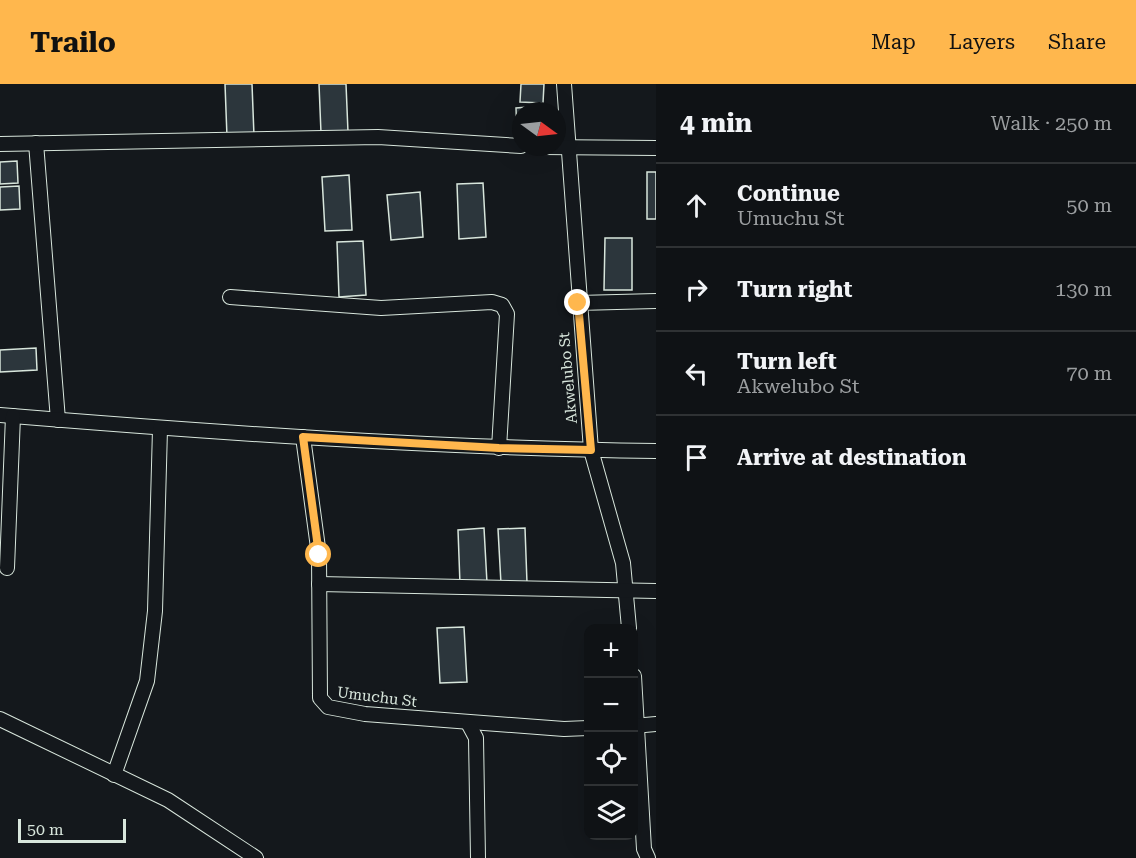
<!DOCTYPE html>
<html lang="en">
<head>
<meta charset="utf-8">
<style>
  :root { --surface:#0f1215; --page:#181b1e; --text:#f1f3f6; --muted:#9b9ea0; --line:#2f3234; --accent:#ffb74d }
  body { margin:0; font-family:"Roboto Serif",serif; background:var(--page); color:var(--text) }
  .controls { position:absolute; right:18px; bottom:18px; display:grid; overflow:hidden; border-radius:12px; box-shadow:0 6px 24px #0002 }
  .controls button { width:54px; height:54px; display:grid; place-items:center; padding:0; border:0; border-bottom:2px solid var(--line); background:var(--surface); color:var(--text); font:30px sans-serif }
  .compass { position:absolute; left:512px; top:18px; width:54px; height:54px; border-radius:50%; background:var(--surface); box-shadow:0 6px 24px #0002; rotate:105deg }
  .scale { position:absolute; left:18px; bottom:15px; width:108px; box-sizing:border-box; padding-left:6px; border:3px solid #d8e6dc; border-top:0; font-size:16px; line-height:21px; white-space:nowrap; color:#d8e6dc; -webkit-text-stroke:4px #14181c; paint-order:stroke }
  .stop { position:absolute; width:18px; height:18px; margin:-14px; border:4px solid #ffb74d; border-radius:50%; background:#fff }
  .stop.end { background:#ffb74d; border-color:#fff; box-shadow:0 2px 6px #0008 }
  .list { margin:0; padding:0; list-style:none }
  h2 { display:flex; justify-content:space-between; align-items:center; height:78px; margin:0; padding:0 24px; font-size:26px }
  h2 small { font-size:20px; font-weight:400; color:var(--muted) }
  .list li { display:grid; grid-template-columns:39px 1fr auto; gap:18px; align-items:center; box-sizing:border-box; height:84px; padding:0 24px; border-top:2px solid var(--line) }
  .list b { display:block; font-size:22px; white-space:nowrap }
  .list p { margin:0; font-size:20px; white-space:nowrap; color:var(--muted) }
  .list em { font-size:20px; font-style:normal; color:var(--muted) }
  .icon { flex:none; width:33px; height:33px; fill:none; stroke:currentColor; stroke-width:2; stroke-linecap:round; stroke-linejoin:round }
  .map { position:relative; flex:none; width:656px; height:774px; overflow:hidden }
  header { display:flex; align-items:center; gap:36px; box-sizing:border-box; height:84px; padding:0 30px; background:var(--accent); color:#111 }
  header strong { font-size:28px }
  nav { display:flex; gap:33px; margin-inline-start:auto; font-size:21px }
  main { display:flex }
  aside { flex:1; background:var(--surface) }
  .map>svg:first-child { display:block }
</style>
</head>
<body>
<header>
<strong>Trailo</strong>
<nav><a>Map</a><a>Layers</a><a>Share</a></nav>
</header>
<main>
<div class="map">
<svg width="656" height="774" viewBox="0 0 656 774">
  <rect width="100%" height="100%" fill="#14181c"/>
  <!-- building -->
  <g fill="#2c363c" stroke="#d8e6dc" stroke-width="1.5">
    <polygon points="225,0 252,0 254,52 227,53"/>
    <polygon points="319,0 346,0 348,48 321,49"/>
    <polygon points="521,0 544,0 543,19 520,18"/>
    <polygon points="541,22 542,27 521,27 521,54 517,54 516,24"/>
    <polygon points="17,77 18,99 0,100 0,78"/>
    <rect x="647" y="88" width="9" height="47"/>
    <polygon points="349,91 352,146 325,147 322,93"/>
    <polygon points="483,99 486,153 459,155 457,100"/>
    <polygon points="19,102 20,125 0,126 0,103"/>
    <polygon points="420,108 423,153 391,156 387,111"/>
    <polygon points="605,154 632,154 632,206 604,206"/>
    <polygon points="363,157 366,211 339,213 337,158"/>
    <polygon points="36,264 37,286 0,288 0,266"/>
    <polygon points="484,444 487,499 460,500 458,446"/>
    <polygon points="525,444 527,499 501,500 498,445"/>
    <polygon points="464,543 467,598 440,599 437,544"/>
  </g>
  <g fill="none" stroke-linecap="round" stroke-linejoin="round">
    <defs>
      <g id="minor">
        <polyline points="564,0 591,366 623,479 629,544"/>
        <polyline points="36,59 58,336"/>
        <polyline points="0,60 378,53 521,62"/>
        <polyline points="542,63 656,64"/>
        <polyline points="230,213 381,224 492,218 502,221 507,230 499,364"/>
        <polyline points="578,219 656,217"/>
        <path d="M0 331C218 349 437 364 656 367"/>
        <polyline points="303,353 319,471 320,614 328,623 365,630 564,645 588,644"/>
        <polyline points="7,484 13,332"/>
        <polyline points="319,500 656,507"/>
        <polyline points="634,592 644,765 648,774"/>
        <polyline points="0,635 168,716 256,774"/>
        <polyline points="468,639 476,654 478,774"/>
        <polyline points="634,642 656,640"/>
        <polyline points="114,691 147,597 155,527 160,345"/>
      </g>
    </defs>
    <!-- minor casing -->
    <use href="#minor" stroke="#d8e6dc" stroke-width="16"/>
    <!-- minor -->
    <use href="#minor" stroke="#14181c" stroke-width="14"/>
  </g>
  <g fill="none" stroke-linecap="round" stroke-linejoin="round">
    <!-- route -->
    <polyline stroke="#ffb74d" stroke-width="8" points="319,471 303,353 499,364 591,366 578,219"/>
  </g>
  <g text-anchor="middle" stroke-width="4.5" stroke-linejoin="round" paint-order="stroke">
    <!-- street labels -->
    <g font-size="15" fill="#d8e6dc" stroke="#14181c">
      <text transform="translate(568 294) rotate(-95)" y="5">Akwelubo St</text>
      <text transform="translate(377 613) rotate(7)" y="5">Umuchu St</text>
    </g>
  </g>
</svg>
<div class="controls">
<button>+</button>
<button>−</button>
<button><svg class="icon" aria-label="locate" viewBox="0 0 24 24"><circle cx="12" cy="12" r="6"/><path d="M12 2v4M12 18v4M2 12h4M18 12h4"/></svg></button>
<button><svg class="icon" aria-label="layers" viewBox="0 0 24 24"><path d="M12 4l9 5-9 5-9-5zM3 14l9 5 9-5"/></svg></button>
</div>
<svg class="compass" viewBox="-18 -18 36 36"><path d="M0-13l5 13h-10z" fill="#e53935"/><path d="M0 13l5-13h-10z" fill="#9b9ea0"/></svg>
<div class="scale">50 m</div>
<div class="stop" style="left:319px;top:471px"></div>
<div class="stop end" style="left:578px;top:219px"></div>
</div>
<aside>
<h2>4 min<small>Walk · 250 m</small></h2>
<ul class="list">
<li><svg class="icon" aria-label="ahead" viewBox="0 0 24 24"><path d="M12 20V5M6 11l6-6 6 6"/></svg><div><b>Continue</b><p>Umuchu St</p></div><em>50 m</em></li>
<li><svg class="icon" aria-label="right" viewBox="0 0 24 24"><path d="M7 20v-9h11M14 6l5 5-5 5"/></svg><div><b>Turn right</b></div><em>130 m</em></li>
<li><svg class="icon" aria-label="left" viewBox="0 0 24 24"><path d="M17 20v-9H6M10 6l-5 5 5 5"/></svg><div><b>Turn left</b><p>Akwelubo St</p></div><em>70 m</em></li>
<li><svg class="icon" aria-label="arrive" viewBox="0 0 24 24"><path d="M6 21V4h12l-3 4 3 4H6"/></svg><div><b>Arrive at destination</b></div></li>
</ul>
</aside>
</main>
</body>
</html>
